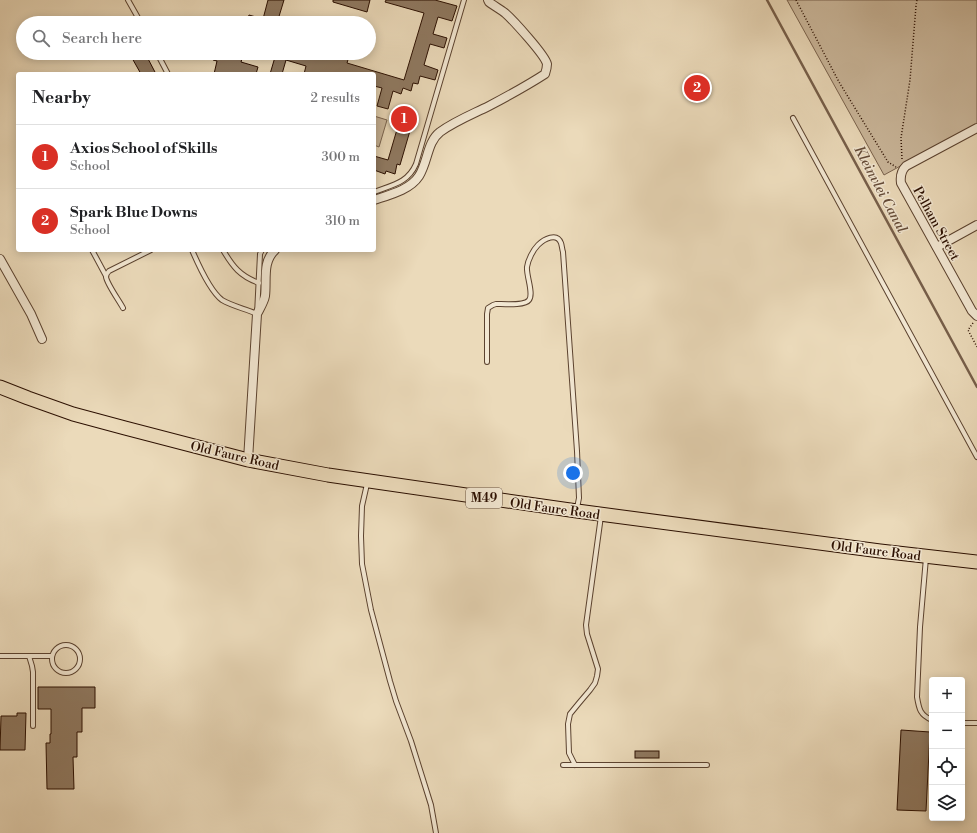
<!DOCTYPE html>
<html lang="en">
<head>
<meta charset="utf-8">
<style>
  :root { --surface:#fff; --page:#f6f6f6; --text:#202124; --muted:#757577; --line:#e0e0e0; --accent:#d93025 }
  body { margin:0; font-family:"Libre Bodoni",serif; background:var(--page); color:var(--text) }
  .controls { position:absolute; right:12px; bottom:12px; display:grid; overflow:hidden; border-radius:4px; box-shadow:0 2px 10px #0003 }
  .controls button { width:36px; height:36px; display:grid; place-items:center; padding:0; border:0; border-bottom:1px solid var(--line); background:var(--surface); color:var(--text); font:20px sans-serif }
  .you { position:absolute; left:573px; top:473px; width:14px; height:14px; margin:-10px; border:3px solid #fff; border-radius:50%; background:#1a73e8; box-shadow:0 0 0 6px #1a73e833 }
  .badge { display:grid; place-items:center; width:26px; height:26px; border-radius:50%; background:var(--accent); color:#fff; font-size:13px; font-weight:700 }
  .pin { position:absolute; translate:-50% -50%; border:2px solid #fff; box-shadow:0 1px 4px #0006 }
  .list { margin:0; padding:0; list-style:none }
  h2 { display:flex; justify-content:space-between; align-items:center; height:52px; margin:0; padding:0 16px; font-size:17px }
  h2 small { font-size:13px; font-weight:400; color:var(--muted) }
  .list li { display:grid; grid-template-columns:26px 1fr auto; gap:12px; align-items:center; box-sizing:border-box; height:64px; padding:0 16px; border-top:1px solid var(--line) }
  .list b { display:block; font-size:15px; white-space:nowrap }
  .list p { margin:0; font-size:13px; white-space:nowrap; color:var(--muted) }
  .list em { font-size:13px; font-style:normal; color:var(--muted) }
  .icon { flex:none; width:22px; height:22px; fill:none; stroke:currentColor; stroke-width:2; stroke-linecap:round; stroke-linejoin:round }
  .map { position:relative; flex:none; width:977px; height:833px; overflow:hidden }
  .search { position:absolute; background:var(--surface); box-shadow:0 2px 10px #0003; left:16px; top:16px; width:360px; height:44px; display:flex; align-items:center; gap:10px; box-sizing:border-box; padding:0 14px; border-radius:22px; color:var(--muted); font-size:15px }
  .panel { position:absolute; background:var(--surface); box-shadow:0 2px 10px #0003; left:16px; top:72px; width:360px; height:180px; border-radius:4px }
  .map>svg:first-child { display:block }
</style>
</head>
<body>
<div class="map">
<svg width="977" height="833" viewBox="0 0 977 833">
  <rect width="100%" height="100%" fill="#ebdaba"/>
  <filter id="stains"><feTurbulence type="fractalNoise" baseFrequency=".005" numOctaves="4"/><feColorMatrix values="0 0 0 0 .2 0 0 0 0 .09 0 0 0 0 .02 0 0 0 .5 -.17"/></filter>
  <radialGradient id="worn" r=".72"><stop offset=".6" stop-color="#630" stop-opacity="0"/><stop offset="1" stop-color="#630" stop-opacity=".3"/></radialGradient>
  <!-- green -->
  <g fill="#cab79b" stroke="#7a634e">
    <polygon points="787,0 977,0 977,124 884,175"/>
    <polygon points="374,116 387,120 379,147 374,145"/>
  </g>
  <g fill="none" stroke-linecap="round" stroke-linejoin="round">
    <!-- stream -->
    <polyline stroke="#775f4a" stroke-width="2.5" points="767,0 977,387"/>
  </g>
  <!-- building -->
  <g fill="#8f7961" stroke="#2b0f01">
    <polygon points="268,0 284,0 277,23 246,23 249,15 263,19"/>
    <polygon points="333,0 370,0 367,12 333,2"/>
    <polygon points="386,0 435,0 457,6 452,21 438,17 433,34 447,38 444,48 430,44 424,65 438,70 435,80 420,76 418,84 413,83 411,91 403,88 401,94 393,91 388,109 377,106 382,88 374,86 374,74 304,74 306,66 286,60 282,74 270,74 275,57 268,55 268,53 313,53 329,58 331,53 350,53 347,63 404,80 424,13 385,2"/>
    <polygon points="141,53 145,53 156,74 141,74 132,58"/>
    <polygon points="215,53 244,53 241,62 258,67 256,74 214,74 217,61 213,60"/>
    <polygon points="403,109 413,112 411,117 414,117 400,165 397,164 395,174 386,171 385,174 374,170 374,156 388,160"/>
    <polygon points="38,687 95,687 95,708 82,708 82,732 77,732 77,757 73,757 74,789 47,789 46,743 50,743 50,734 51,734 51,709 38,709"/>
    <polygon points="17,713 26,713 25,750 0,750 1,716 17,716"/>
    <polygon points="901,730 930,732 926,811 897,810"/>
    <rect x="635" y="751" width="24" height="7"/>
  </g>
  <g fill="none" stroke-linecap="round" stroke-linejoin="round">
    <defs>
      <g id="lane">
        <polyline points="128,0 141,23"/>
        <polyline points="157,53 168,74"/>
        <polyline points="793,118 977,457"/>
        <path d="M374 192C392 185 408 183 416 164L464 0"/>
        <polyline points="92,250 106,276"/>
        <path d="M192 250C198 264 210 291 222 300 232 306 246 309 257 314L260 254 262 250"/>
        <path d="M223 250C233 267 240 276 259 283"/>
        <path d="M123 308C120 302 107 284 106 277 106 274 107 273 109 271L151 250"/>
        <path d="M487 362V314L488 308 493 305 496 304C503 304 525 306 529 300 534 294 526 275 527 267 528 260 533 250 538 245 544 239 557 232 561 243 562 246 562 249 563 252L577 451 579 498 577 508"/>
        <polyline points="367,484 362,506 361,536 362,564 371,610 390,681 396,701 411,741 431,805 436,833"/>
        <path d="M926 558 920 627 917 697C919 709 920 715 932 720"/>
        <circle cx="66" cy="659" r="14"/>
        <polyline points="0,656 52,656"/>
        <polyline points="29,656 32,666 33,672 33,726"/>
        <polyline points="962,723 977,723"/>
        <polyline points="563,765 707,765"/>
        <polyline points="575,765 569,753 568,724 570,714 579,703 590,690 595,683 597,676 598,669 587,634 586,625 601,516"/>
      </g>
      <g id="street">
        <path d="M977 128 906 166C901 171 900 176 901 183L972 311 977 316"/>
        <path d="M374 200C389 195 410 190 419 176 428 162 427 142 440 132 455 121 473 114 489 106 508 96 528 85 545 74 546 71 547 68 547 64 545 55 513 20 505 13 500 9 494 6 489 2L488 0"/>
        <polyline points="937,247 977,225"/>
        <polyline points="0,259 31,314 42,339"/>
        <path d="M248 460 257 314C260 308 264 302 265 296 267 280 262 262 275 250"/>
      </g>
      <polyline id="primary" points="0,387 28,398 73,414 125,428 248,460 328,475 577,511 880,551 977,562"/>
    </defs>
    <!-- lane casing -->
    <use href="#lane" stroke="#5b422f" stroke-width="6"/>
    <!-- street casing -->
    <use href="#street" stroke="#5b422f" stroke-width="10"/>
    <!-- primary casing -->
    <use href="#primary" stroke="#2b0f01" stroke-width="15"/>
    <!-- path -->
    <g stroke="#2b0f01" stroke-width="1.5" stroke-dasharray="1 2" stroke-linecap="butt">
      <polyline points="796,0 839,82 888,162 896,167"/>
      <polyline points="902,159 901,138 910,80 916,6 917,0"/>
      <polyline points="973,323 968,330 977,347"/>
    </g>
    <!-- lane -->
    <use href="#lane" stroke="#f2e7d2" stroke-width="4"/>
    <!-- street -->
    <use href="#street" stroke="#f2e7d2" stroke-width="8"/>
    <!-- primary -->
    <use href="#primary" stroke="#ebdaba" stroke-width="13"/>
  </g>
  <g text-anchor="middle" stroke-width="3" stroke-linejoin="round" paint-order="stroke">
    <!-- shield labels -->
    <rect fill="#f2e7d2" stroke="#675040" stroke-width="1" x="466" y="488" width="36" height="20" rx="3"/>
    <g font-size="12" font-weight="bold" fill="#2b0f01">
      <text x="484" y="502">M49</text>
    </g>
    <!-- street labels -->
    <g font-size="13" fill="#2b0f01" stroke="#f2e7d2">
      <text transform="translate(937 223) rotate(61)" y="5">Pelham Street</text>
      <text transform="translate(235 455) rotate(13)" y="5">Old Faure Road</text>
      <text transform="translate(555 508) rotate(8)" y="5">Old Faure Road</text>
      <text transform="translate(876 550) rotate(7)" y="5">Old Faure Road</text>
    </g>
    <!-- water labels -->
    <g font-size="14" font-style="italic" fill="#644b38" stroke="#f2e7d2">
      <text transform="translate(881 189) rotate(62)" y="5">Kleinvlei Canal</text>
    </g>
  </g>
  <rect width="100%" height="100%" filter="url(#stains)"/>
  <rect width="100%" height="100%" fill="url(#worn)"/>
</svg>
<div class="controls">
<button>+</button>
<button>−</button>
<button><svg class="icon" aria-label="locate" viewBox="0 0 24 24"><circle cx="12" cy="12" r="6"/><path d="M12 2v4M12 18v4M2 12h4M18 12h4"/></svg></button>
<button><svg class="icon" aria-label="layers" viewBox="0 0 24 24"><path d="M12 4l9 5-9 5-9-5zM3 14l9 5 9-5"/></svg></button>
</div>
<div class="you"></div>
<div class="pin badge" style="left:404px;top:119px">1</div>
<div class="pin badge" style="left:697px;top:88px">2</div>
<div class="search"><svg class="icon" aria-label="search" viewBox="0 0 24 24"><circle cx="10" cy="10" r="6"/><path d="M15 15l6 6"/></svg>Search here</div>
<section class="panel">
<h2>Nearby<small>2 results</small></h2>
<ul class="list">
<li><span class="badge">1</span><div><b>Axios School of Skills</b><p>School</p></div><em>300 m</em></li>
<li><span class="badge">2</span><div><b>Spark Blue Downs</b><p>School</p></div><em>310 m</em></li>
</ul>
</section>
</div>
</body>
</html>
